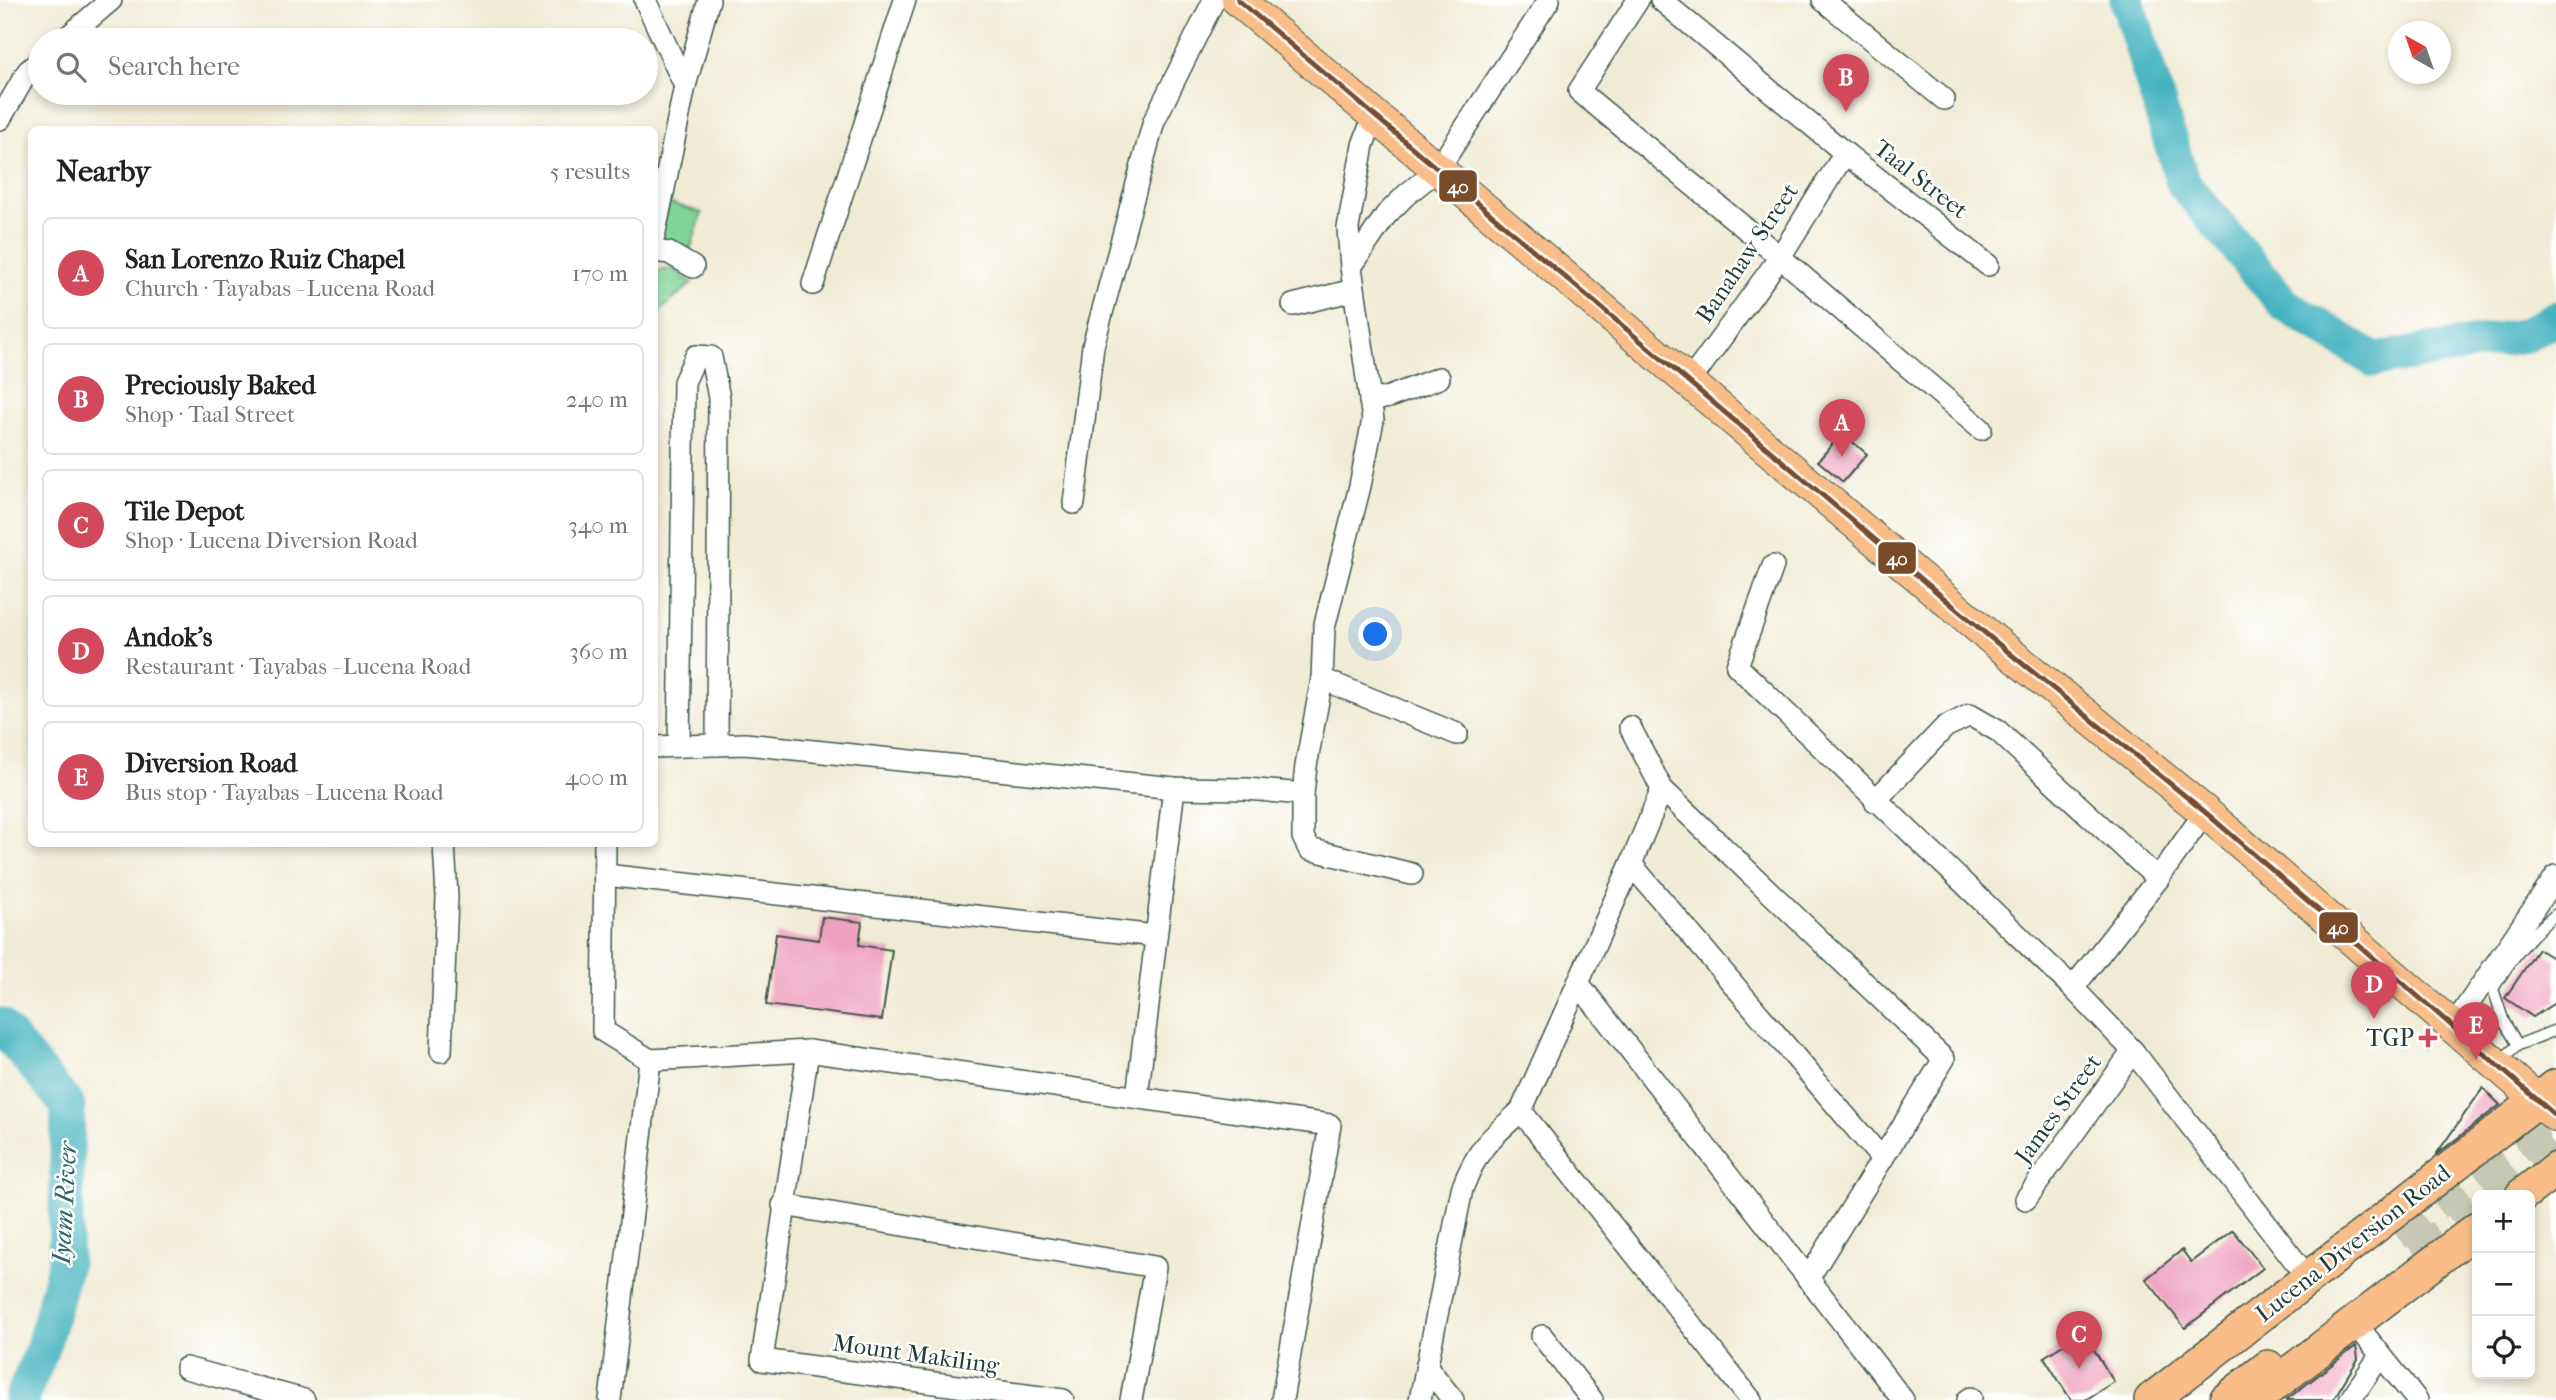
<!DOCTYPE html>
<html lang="en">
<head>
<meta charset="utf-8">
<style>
  :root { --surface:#fff; --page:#f6f6f6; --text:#222; --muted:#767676; --line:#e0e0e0; --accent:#d1495b }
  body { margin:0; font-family:"IM FELL French Canon",serif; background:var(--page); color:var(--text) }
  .controls { position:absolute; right:21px; bottom:21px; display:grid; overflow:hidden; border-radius:10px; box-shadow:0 4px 10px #0003 }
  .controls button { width:63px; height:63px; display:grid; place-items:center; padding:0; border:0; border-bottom:2px solid var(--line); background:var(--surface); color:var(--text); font:35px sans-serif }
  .compass { position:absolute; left:2388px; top:21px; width:63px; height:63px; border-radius:50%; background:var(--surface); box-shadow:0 4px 10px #0003; rotate:320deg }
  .you { position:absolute; left:1376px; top:635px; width:24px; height:24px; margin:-18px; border:5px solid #fff; border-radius:50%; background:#1a73e8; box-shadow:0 0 0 10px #1a73e833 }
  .badge { display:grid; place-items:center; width:46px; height:46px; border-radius:50%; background:var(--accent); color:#fff; font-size:23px; font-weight:700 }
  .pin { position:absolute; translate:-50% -58px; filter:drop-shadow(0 2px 4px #0008) }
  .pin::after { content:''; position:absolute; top:37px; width:24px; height:21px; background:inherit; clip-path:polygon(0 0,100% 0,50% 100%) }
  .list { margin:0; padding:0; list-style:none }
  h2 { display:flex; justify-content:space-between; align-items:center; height:91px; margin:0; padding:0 28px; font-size:30px }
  h2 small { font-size:23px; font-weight:400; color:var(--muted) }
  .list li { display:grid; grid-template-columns:46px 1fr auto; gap:21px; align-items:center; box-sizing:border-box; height:112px; margin:0 14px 14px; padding:0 14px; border:2px solid var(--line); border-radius:10px }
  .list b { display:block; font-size:26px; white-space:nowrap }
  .list p { margin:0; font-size:23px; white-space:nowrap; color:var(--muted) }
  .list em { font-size:23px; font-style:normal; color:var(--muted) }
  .icon { flex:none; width:38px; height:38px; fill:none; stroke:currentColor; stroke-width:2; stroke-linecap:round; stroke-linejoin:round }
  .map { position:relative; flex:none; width:2556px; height:1400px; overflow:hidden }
  .search { position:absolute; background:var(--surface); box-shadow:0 4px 10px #0003; left:28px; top:28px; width:630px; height:77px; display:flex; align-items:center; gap:18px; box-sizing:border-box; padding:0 24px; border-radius:38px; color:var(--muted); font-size:26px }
  .panel { position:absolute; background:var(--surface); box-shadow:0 4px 10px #0003; left:28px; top:126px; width:630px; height:721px; border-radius:10px }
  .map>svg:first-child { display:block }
</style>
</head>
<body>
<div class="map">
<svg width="2556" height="1400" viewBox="0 0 2556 1400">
  <rect width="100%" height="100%" fill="#fff"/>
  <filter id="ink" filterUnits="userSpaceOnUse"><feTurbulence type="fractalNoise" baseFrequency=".0143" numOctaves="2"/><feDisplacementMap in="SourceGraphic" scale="14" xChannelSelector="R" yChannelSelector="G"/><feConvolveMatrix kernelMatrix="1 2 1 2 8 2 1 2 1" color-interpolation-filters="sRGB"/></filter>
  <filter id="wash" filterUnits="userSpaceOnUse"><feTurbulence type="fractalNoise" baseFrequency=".00686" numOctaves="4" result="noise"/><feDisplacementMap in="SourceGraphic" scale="28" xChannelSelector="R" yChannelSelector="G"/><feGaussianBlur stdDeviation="1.57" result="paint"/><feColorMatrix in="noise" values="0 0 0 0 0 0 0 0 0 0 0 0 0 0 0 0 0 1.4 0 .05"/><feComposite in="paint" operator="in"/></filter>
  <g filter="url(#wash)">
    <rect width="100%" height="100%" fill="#f0ebd4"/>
    <!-- green -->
    <g fill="#80d497" stroke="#508866" stroke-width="2">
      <polygon points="669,203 702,213 690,250 657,240"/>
      <polygon points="672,268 692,283 655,315 655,272"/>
    </g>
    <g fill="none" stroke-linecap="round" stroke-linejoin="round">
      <!-- river -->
      <g stroke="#45b3bf" stroke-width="35">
        <polyline points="2127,0 2183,183 2285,305 2374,360 2526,335 2556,318"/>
        <polyline points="0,1025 68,1106 65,1263 42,1350 21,1400"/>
      </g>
    </g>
    <g id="blocks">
      <!-- building -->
      <g fill="#efa0bf">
        <polygon points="1842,433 1867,454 1843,482 1818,461"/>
        <polygon points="822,917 862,922 859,945 892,950 882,1020 766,1005 776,934 819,940"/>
        <polygon points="2538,949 2556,960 2556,1002 2533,1017 2505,998"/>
        <polygon points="2483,1088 2500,1105 2437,1154 2437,1153"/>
        <polygon points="2233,1230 2263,1268 2185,1328 2146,1279 2182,1250 2191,1262"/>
        <polygon points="2083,1332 2114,1382 2085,1400 2071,1400 2044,1357"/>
        <polygon points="2356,1346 2358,1359 2333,1400 2286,1400"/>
      </g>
    </g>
  </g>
  <g filter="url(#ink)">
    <use href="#blocks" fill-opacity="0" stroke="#3e574c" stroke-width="2"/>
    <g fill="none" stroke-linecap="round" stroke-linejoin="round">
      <!-- trunk-tunnel -->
      <g stroke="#c6c8b4" stroke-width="33" stroke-dasharray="33 17" stroke-linecap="butt">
        <polyline points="2492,1195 2556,1146"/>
        <polyline points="2396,1235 2556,1112"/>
        <polyline points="2415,1255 2477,1207"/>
      </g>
      <defs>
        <g id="service">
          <path d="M2518 1045 2504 1022 2493 989C2509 962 2531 934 2556 914"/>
          <polyline points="2499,1062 2518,1045 2556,1030"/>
        </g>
        <g id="minor">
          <polyline points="645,0 685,86"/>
          <polyline points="1638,0 1579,91 1780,257 1981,429"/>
          <polyline points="1661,0 1845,153 1988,265"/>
          <polyline points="1823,0 1944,99"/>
          <polyline points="64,40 111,0"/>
          <polyline points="0,119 28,71 40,61"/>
          <polyline points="654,237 685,86 709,0"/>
          <polyline points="654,251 669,253 693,267"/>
          <polyline points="1351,267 1386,215 1406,195 1438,169 1549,0"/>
          <polyline points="813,284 905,0"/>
          <polyline points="1293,305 1354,290"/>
          <polyline points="1690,381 1780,257 1845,153"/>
          <polyline points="1370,401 1389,397 1439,378"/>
          <polyline points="1074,503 1093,346 1154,121 1214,0"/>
          <polyline points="1773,566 1737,666 2073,988 2133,1051 2308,1278"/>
          <polyline points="1322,679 1457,734"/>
          <polyline points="1630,727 1662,789 1944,1059 1808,1279"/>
          <polyline points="679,746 684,382 696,356 711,357 719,398 717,745"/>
          <polyline points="654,747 745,744 1174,788 1247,789 1303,794 1306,766 1322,679 1324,628 1360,486 1373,420 1351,267 1348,228 1363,145 1374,115"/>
          <polyline points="1303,794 1303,837 1309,849 1412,874"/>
          <polyline points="1875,801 1945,727 1970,715 1998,731 2158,879"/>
          <polyline points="605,844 603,1031 650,1060 808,1051 1330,1125 1282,1400"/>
          <polyline points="1631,864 1882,1159"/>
          <polyline points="605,875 1156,936"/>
          <polyline points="1578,983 1903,1400"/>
          <polyline points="2073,988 2158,879 2205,812"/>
          <polyline points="2452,1028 2556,876"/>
          <polyline points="441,1051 447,897 444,844"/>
          <polyline points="808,1051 762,1360 1063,1400"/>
          <polyline points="1137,1097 1174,788"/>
          <polyline points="1521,1111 1751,1400"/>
          <polyline points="2026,1199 2133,1051"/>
          <polyline points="783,1205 1155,1267 1131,1400"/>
          <polyline points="2355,1323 2417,1400"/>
          <polyline points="1542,1336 1592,1400"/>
          <polyline points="1427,1367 1453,1400"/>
          <polyline points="186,1368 304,1400"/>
          <polyline points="610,1400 650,1060"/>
          <path d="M1420 1400 1462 1189C1477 1149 1490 1138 1521 1111L1631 864 1662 789"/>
          <polyline points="1968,1400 1971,1398"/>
          <polyline points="2350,1400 2380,1356"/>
        </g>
        <polyline id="primary" points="1238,0 1991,638 2205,812 2556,1116"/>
        <g id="trunk">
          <polyline points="2522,1195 2556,1169"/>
          <polyline points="2151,1400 2556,1086"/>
          <polyline points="2226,1400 2268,1367"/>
          <polyline points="2254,1400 2477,1229"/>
        </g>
      </defs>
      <!-- service casing -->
      <use href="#service" stroke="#3e574c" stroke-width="13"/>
      <!-- minor casing -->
      <use href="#minor" stroke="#3e574c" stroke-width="24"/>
      <!-- primary casing -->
      <use href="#primary" stroke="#3e574c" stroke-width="34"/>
      <!-- trunk casing -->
      <use href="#trunk" stroke="#3e574c" stroke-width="36"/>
      <!-- service -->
      <use href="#service" stroke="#fff" stroke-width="10"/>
      <!-- minor -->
      <use href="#minor" stroke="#fff" stroke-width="21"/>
      <!-- primary -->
      <use href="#primary" stroke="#f8bd88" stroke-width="32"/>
      <!-- trunk -->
      <use href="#trunk" stroke="#f8bd88" stroke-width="33"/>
      <defs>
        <polyline id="bus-1" points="1238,0 1991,638 2205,812 2556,1116"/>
      </defs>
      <!-- bus-1 casing -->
      <use href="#bus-1" stroke="#fff" stroke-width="10"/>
      <!-- bus-1 -->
      <use href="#bus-1" stroke="#7a4b2a" stroke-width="5"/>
    </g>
  </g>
  <!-- markers -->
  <path fill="#d1495b" stroke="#fff" stroke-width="2.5" d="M2424.5 1027.5h7v7h7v7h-7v7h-7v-7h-7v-7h7z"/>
  <g text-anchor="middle" stroke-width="5" stroke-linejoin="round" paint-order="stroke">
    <!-- street labels -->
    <g font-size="24" fill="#1f3d34" stroke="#fff">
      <text transform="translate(1921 179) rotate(38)" y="8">Taal Street</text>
      <text transform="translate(1747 253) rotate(-56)" y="8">Banahaw Street</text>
      <text transform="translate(2058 1109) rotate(-54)" y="8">James Street</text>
      <text transform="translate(2353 1243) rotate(-38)" y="8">Lucena Diversion Road</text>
      <text transform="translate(916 1354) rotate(8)" y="8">Mount Makiling</text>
    </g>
    <!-- poi labels -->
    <g font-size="24" fill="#1f3d34" stroke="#fff" text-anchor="end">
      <text x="2414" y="1046">TGP</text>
    </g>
    <!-- water labels -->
    <g font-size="26" font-style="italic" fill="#2c6665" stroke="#fff">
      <text transform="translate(64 1203) rotate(-87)" y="9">Iyam River</text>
    </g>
  </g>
  <g stroke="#fff" stroke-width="2.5">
    <rect x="1438" y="169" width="40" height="34" rx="7" fill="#7a4b2a"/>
    <rect x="1877" y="541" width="40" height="34" rx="7" fill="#7a4b2a"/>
    <rect x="2318" y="911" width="41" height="33" rx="7" fill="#7a4b2a"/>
  </g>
  <g font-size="19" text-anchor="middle" font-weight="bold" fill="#fff">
    <text x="1458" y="193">40</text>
    <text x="1897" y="565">40</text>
    <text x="2338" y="934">40</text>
  </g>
</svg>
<div class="controls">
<button>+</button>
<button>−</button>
<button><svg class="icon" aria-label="locate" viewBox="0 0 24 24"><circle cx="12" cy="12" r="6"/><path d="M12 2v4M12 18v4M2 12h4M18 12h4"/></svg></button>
</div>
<svg class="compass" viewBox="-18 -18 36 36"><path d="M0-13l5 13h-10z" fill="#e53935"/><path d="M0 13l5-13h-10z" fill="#767676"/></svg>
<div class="you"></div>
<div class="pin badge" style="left:1842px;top:457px">A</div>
<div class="pin badge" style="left:1846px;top:112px">B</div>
<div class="pin badge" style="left:2079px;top:1369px">C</div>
<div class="pin badge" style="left:2374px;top:1019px">D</div>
<div class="pin badge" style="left:2476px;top:1060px">E</div>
<div class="search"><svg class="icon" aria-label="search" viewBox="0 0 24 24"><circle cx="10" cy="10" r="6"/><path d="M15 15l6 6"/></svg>Search here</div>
<section class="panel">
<h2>Nearby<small>5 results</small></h2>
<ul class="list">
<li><span class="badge">A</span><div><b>San Lorenzo Ruiz Chapel</b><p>Church · Tayabas - Lucena Road</p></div><em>170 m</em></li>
<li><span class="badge">B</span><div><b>Preciously Baked</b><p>Shop · Taal Street</p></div><em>240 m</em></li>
<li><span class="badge">C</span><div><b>Tile Depot</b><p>Shop · Lucena Diversion Road</p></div><em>340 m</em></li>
<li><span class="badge">D</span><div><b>Andok's</b><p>Restaurant · Tayabas - Lucena Road</p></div><em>360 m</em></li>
<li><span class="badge">E</span><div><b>Diversion Road</b><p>Bus stop · Tayabas - Lucena Road</p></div><em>400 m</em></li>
</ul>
</section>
</div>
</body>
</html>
